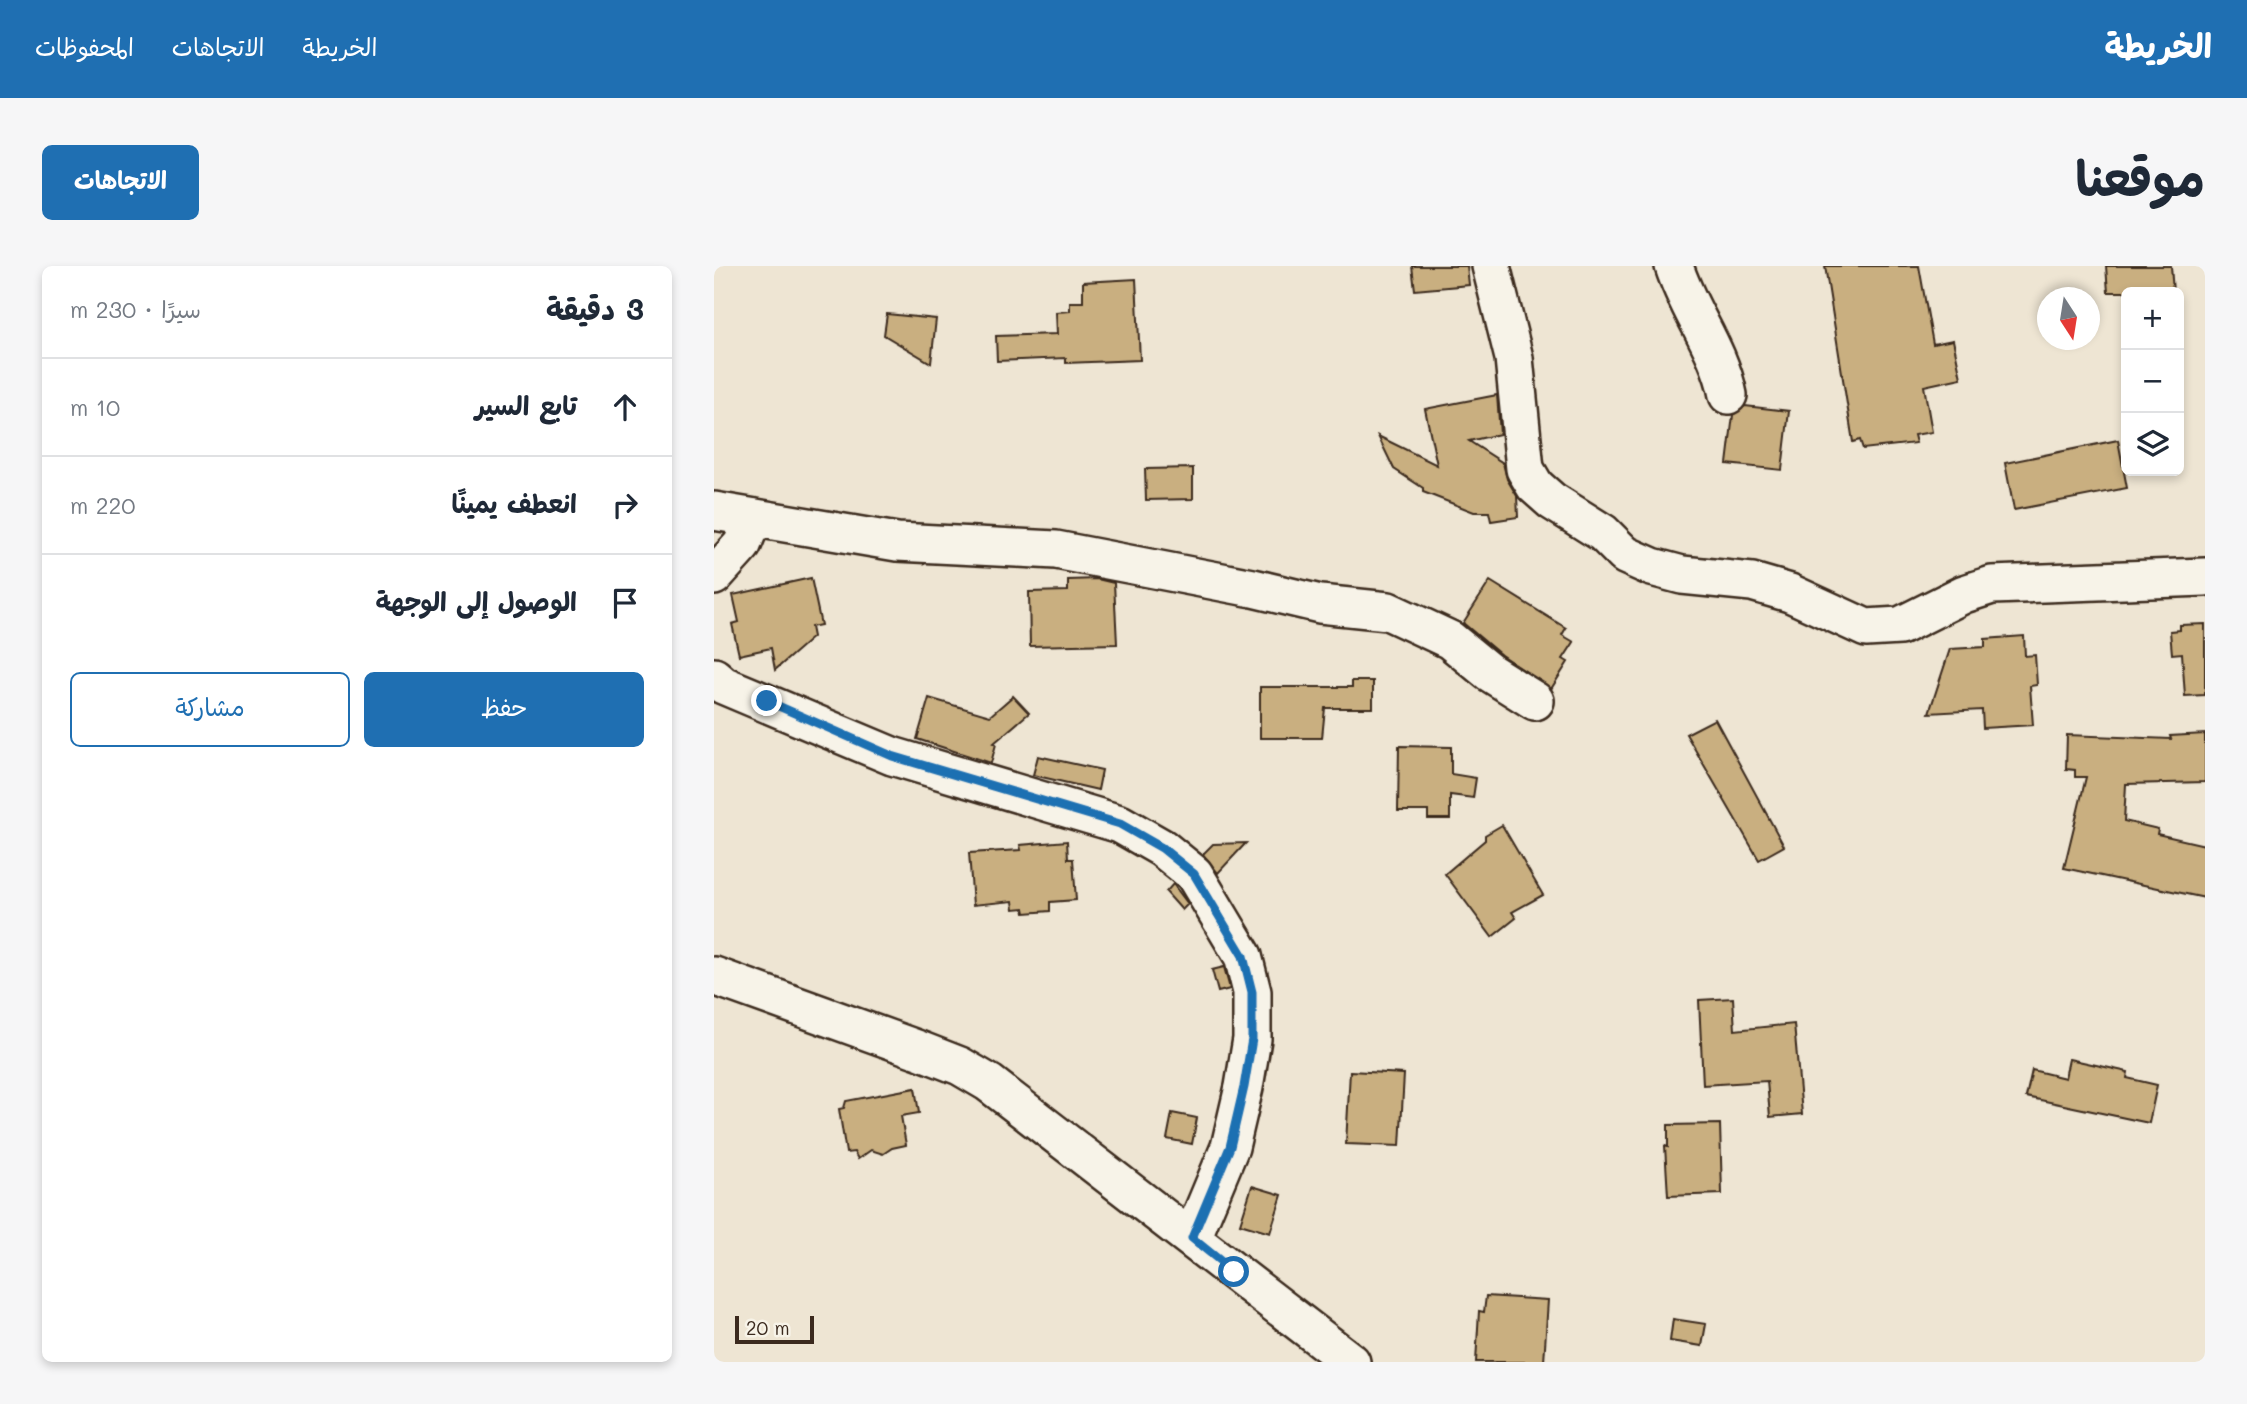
<!DOCTYPE html>
<html lang="ar">
<head>
<meta charset="utf-8">
<style>
  :root { --surface:#fff; --page:#f6f6f7; --text:#1f2937; --muted:#747a83; --line:#e0e1e3; --accent:#1f6fb2 }
  body { margin:0; font-family:Mali,"Playpen Sans Arabic",sans-serif; background:var(--page); color:var(--text); direction:rtl }
  .controls { position:absolute; right:21px; top:21px; display:grid; overflow:hidden; border-radius:10px; box-shadow:0 4px 10px #0003 }
  .controls button { width:63px; height:63px; display:grid; place-items:center; padding:0; border:0; border-bottom:2px solid var(--line); background:var(--surface); color:var(--text); font:35px sans-serif }
  .compass { position:absolute; left:1323px; top:21px; width:63px; height:63px; border-radius:50%; background:var(--surface); box-shadow:0 4px 10px #0003; rotate:168deg }
  .scale { position:absolute; left:21px; bottom:18px; width:79px; box-sizing:border-box; padding-left:7px; border:4px solid #3b2a1e; border-top:0; font-size:19px; line-height:24px; white-space:nowrap; color:#3b2a1e; -webkit-text-stroke:5px #f7f3e8; paint-order:stroke }
  .stop { position:absolute; width:21px; height:21px; margin:-16px; border:5px solid #1f6fb2; border-radius:50%; background:#fff }
  .stop.end { background:#1f6fb2; border-color:#fff; box-shadow:0 2px 7px #0008 }
  .list { margin:0; padding:0; list-style:none }
  h2 { display:flex; justify-content:space-between; align-items:center; height:91px; margin:0; padding:0 28px; font-size:30px }
  h2 small { font-size:23px; font-weight:400; color:var(--muted) }
  .list li { display:grid; grid-template-columns:46px 1fr auto; gap:21px; align-items:center; box-sizing:border-box; height:98px; padding:0 28px; border-top:2px solid var(--line) }
  .list b { display:block; font-size:26px; white-space:nowrap }
  .list em { font-size:23px; font-style:normal; color:var(--muted) }
  .actions { display:flex; gap:14px; padding:21px 28px }
  .actions a { flex:1; padding:16px 0; border:2px solid var(--accent); border-radius:10px; text-align:center; font-size:24px; color:var(--accent) }
  .actions .main { background:var(--accent); color:#fff }
  .icon { flex:none; width:38px; height:38px; fill:none; stroke:currentColor; stroke-width:2; stroke-linecap:round; stroke-linejoin:round }
  .map { position:relative; flex:none; width:1491px; height:1096px; overflow:hidden; direction:ltr; border-radius:10px }
  header { display:flex; align-items:center; gap:42px; box-sizing:border-box; height:98px; padding:0 35px; background:var(--accent); color:#fff }
  header strong { font-size:33px }
  nav { display:flex; gap:38px; margin-inline-start:auto; font-size:24px }
  .intro { display:flex; align-items:center; justify-content:space-between; box-sizing:border-box; height:168px; padding:0 42px }
  h1 { margin:0; font-size:49px }
  .button { padding:18px 32px; border-radius:10px; background:var(--accent); color:#fff; font-size:24px; font-weight:700 }
  main { display:flex; gap:42px; padding:0 42px }
  aside { flex:1; background:var(--surface); border-radius:10px; box-shadow:0 4px 10px #0003 }
  .map>svg:first-child { display:block }
</style>
</head>
<body>
<header>
<strong>الخريطة</strong>
<nav><a>الخريطة</a><a>الاتجاهات</a><a>المحفوظات</a></nav>
</header>
<div class="intro"><h1>موقعنا</h1><a class="button">الاتجاهات</a></div>
<main>
<div class="map">
<svg width="1491" height="1096" viewBox="0 0 1491 1096">
  <rect width="100%" height="100%" fill="#eee5d3"/>
  <filter id="ink" filterUnits="userSpaceOnUse"><feTurbulence type="fractalNoise" baseFrequency=".0143" numOctaves="2"/><feDisplacementMap in="SourceGraphic" scale="14" xChannelSelector="R" yChannelSelector="G"/><feConvolveMatrix kernelMatrix="1 2 1 2 8 2 1 2 1" color-interpolation-filters="sRGB"/></filter>
  <g filter="url(#ink)">
    <!-- building -->
    <g fill="#c9af80" stroke="#3b2a1e" stroke-width="2">
      <polygon points="698,0 753,0 755,19 701,24"/>
      <polygon points="1111,0 1205,0 1219,78 1239,74 1247,112 1210,120 1218,166 1200,169 1202,177 1149,183 1146,174 1139,176"/>
      <polygon points="1392,0 1457,0 1459,26 1394,26"/>
      <polygon points="422,13 426,94 352,97 352,92 283,95 282,70 343,68 342,46 356,45 356,36 369,36 369,16"/>
      <polygon points="173,48 222,53 217,97 170,69"/>
      <polygon points="783,129 786,168 755,175 789,197 793,213 803,230 804,251 777,255 775,246 760,246 709,226 709,222 680,203 664,170 723,199 711,143"/>
      <polygon points="1031,140 1075,145 1068,204 1013,198 1019,149"/>
      <polygon points="1404,174 1413,222 1300,244 1291,197"/>
      <polygon points="479,202 479,233 432,234 431,203"/>
      <polygon points="97,312 107,359 97,361 99,371 61,404 57,382 25,389 18,358 25,356 19,329"/>
      <polygon points="383,313 400,317 403,378 316,380 315,326 354,325 354,314"/>
      <polygon points="776,315 852,362 848,369 860,376 849,393 854,396 837,423 787,389 749,357"/>
      <polygon points="1491,358 1491,429 1471,430 1468,387 1458,388 1456,365 1466,364 1466,359"/>
      <polygon points="1310,370 1311,390 1321,389 1323,419 1316,420 1319,459 1269,462 1268,444 1215,447 1236,383 1271,381 1271,373"/>
      <polygon points="638,415 659,415 659,442 611,442 608,472 546,472 546,421 638,421"/>
      <polygon points="299,430 315,447 280,477 282,478 277,497 203,473 215,432 276,450"/>
      <polygon points="1001,453 1070,580 1045,594 972,468"/>
      <polygon points="1491,468 1491,516 1412,518 1410,555 1444,563 1443,568 1491,579 1491,632 1350,602 1372,511 1361,511 1361,504 1352,503 1353,469 1457,473 1456,470"/>
      <polygon points="685,480 737,481 737,508 762,512 759,532 736,529 736,553 714,553 714,545 684,545"/>
      <polygon points="324,490 388,504 384,524 319,509"/>
      <polygon points="788,559 829,629 798,646 802,652 778,671 731,608 771,574 771,569"/>
      <polygon points="353,575 354,593 359,593 362,634 336,636 336,645 311,647 310,642 300,643 299,635 259,639 255,587 307,584 306,579"/>
      <polygon points="532,577 504,607 489,588 499,578"/>
      <polygon points="459,618 474,638 468,644 452,626"/>
      <polygon points="510,701 516,723 504,726 498,704"/>
      <polygon points="1019,732 1021,764 1080,758 1088,848 1056,851 1053,815 989,819 985,734"/>
      <polygon points="1355,793 1414,806 1413,812 1443,819 1435,857 1312,831 1318,804 1351,812"/>
      <polygon points="636,805 690,808 686,880 632,878"/>
      <polygon points="201,822 205,847 187,850 192,879 178,882 169,888 157,884 144,893 140,886 132,887 125,843 130,842 132,835"/>
      <polygon points="458,847 483,852 478,878 453,873"/>
      <polygon points="1006,858 1008,928 954,930 951,880 954,881 954,859"/>
      <polygon points="538,920 568,929 556,967 526,958"/>
      <polygon points="772,1030 834,1034 830,1096 762,1096 765,1045 770,1046"/>
      <polygon points="959,1053 992,1058 988,1080 956,1075"/>
    </g>
    <g fill="none" stroke-linecap="round" stroke-linejoin="round">
      <defs>
        <g id="minor">
          <polyline points="777,0 800,92 811,203 821,220 838,235 889,267 911,289 938,301 968,309 1038,316 1076,327 1152,362 1186,360 1250,328 1278,319 1491,311"/>
          <path d="M960 0C974 45 1005 82 1014 129"/>
          <polyline points="0,245 183,276 342,284 539,322 606,338 674,345 736,374 775,406 821,435"/>
          <polyline points="0,310 28,279 39,252"/>
          <polyline points="0,411 9,419 178,490 406,558 448,582 480,608 529,690 538,726 538,773 530,821 516,881 478,972"/>
          <polyline points="0,710 205,784 246,800 275,817 637,1096"/>
        </g>
      </defs>
      <!-- minor casing -->
      <use href="#minor" stroke="#3b2a1e" stroke-width="42"/>
      <!-- minor -->
      <use href="#minor" stroke="#f7f3e8" stroke-width="37"/>
    </g>
  </g>
  <g fill="none" stroke-linecap="round" stroke-linejoin="round" filter="url(#ink)">
    <!-- route -->
    <polyline stroke="#1f6fb2" stroke-width="9" points="53,435 178,490 406,558 448,582 480,608 529,690 538,726 538,773 530,821 516,881 478,972 520,1006"/>
  </g>
</svg>
<div class="controls">
<button>+</button>
<button>−</button>
<button><svg class="icon" aria-label="layers" viewBox="0 0 24 24"><path d="M12 4l9 5-9 5-9-5zM3 14l9 5 9-5"/></svg></button>
</div>
<svg class="compass" viewBox="-18 -18 36 36"><path d="M0-13l5 13h-10z" fill="#e53935"/><path d="M0 13l5-13h-10z" fill="#747a83"/></svg>
<div class="scale">20 m</div>
<div class="stop" style="left:520px;top:1006px"></div>
<div class="stop end" style="left:53px;top:435px"></div>
</div>
<aside>
<h2>3 دقيقة<small>سيرًا · 230 m</small></h2>
<ul class="list">
<li><svg class="icon" aria-label="ahead" viewBox="0 0 24 24"><path d="M12 20V5M6 11l6-6 6 6"/></svg><div><b>تابع السير</b></div><em>10 m</em></li>
<li><svg class="icon" aria-label="right" viewBox="0 0 24 24"><path d="M7 20v-9h11M14 6l5 5-5 5"/></svg><div><b>انعطف يمينًا</b></div><em>220 m</em></li>
<li><svg class="icon" aria-label="arrive" viewBox="0 0 24 24"><path d="M6 21V4h12l-3 4 3 4H6"/></svg><div><b>الوصول إلى الوجهة</b></div></li>
</ul>
<div class="actions"><a class="main">حفظ</a><a>مشاركة</a></div>
</aside>
</main>
</body>
</html>
